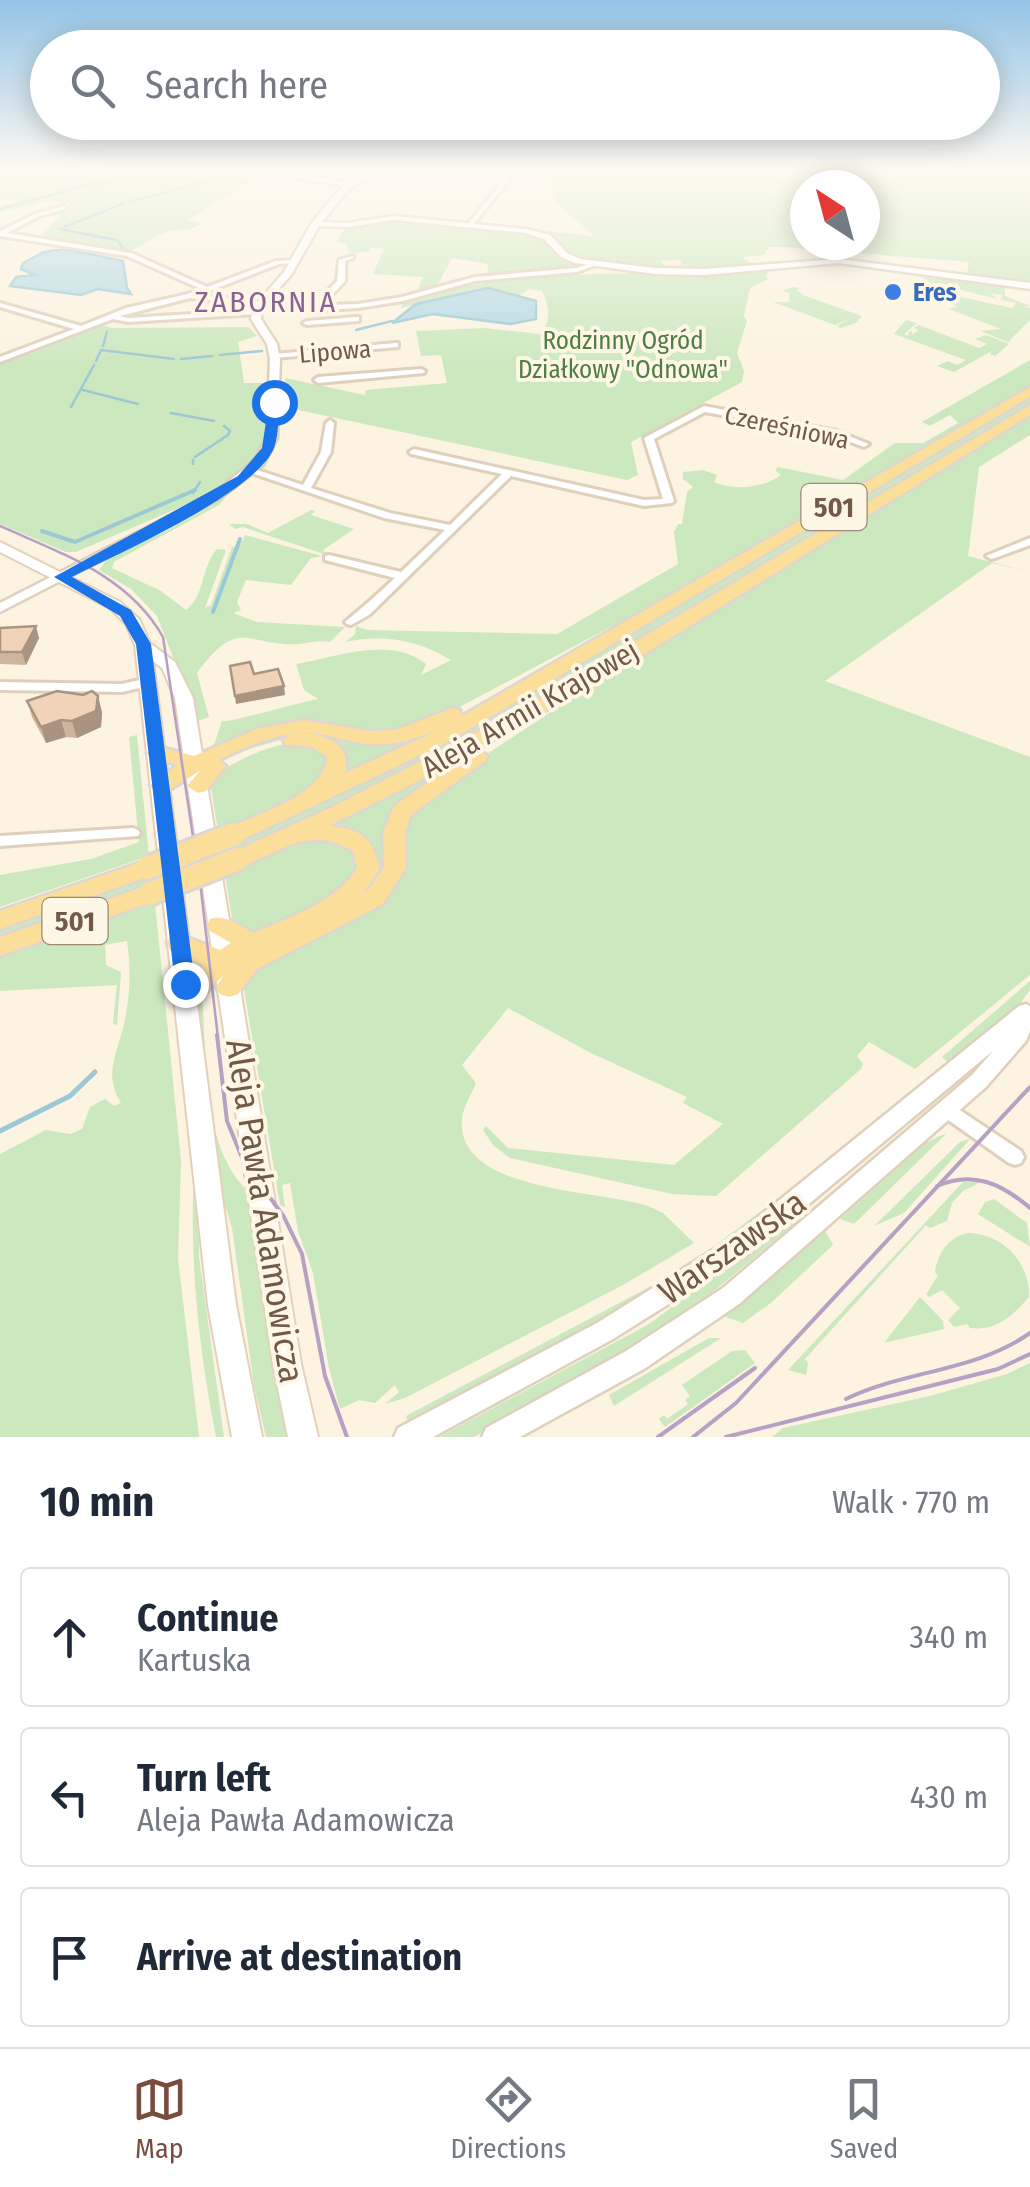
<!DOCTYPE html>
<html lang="en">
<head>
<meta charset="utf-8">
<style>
  :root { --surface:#fff; --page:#f2f2f3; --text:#1f2937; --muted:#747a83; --line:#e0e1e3; --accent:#784c3e }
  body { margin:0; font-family:"Fira Sans Condensed",sans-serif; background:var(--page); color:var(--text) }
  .compass { position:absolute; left:790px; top:170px; width:90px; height:90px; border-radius:50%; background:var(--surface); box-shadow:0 5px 25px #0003; rotate:324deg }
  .stop { position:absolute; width:30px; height:30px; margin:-22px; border:8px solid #1a73e8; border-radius:50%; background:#fff }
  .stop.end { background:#1a73e8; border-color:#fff; box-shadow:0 2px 10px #0008 }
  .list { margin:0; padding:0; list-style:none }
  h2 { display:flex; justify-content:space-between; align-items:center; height:130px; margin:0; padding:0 40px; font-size:42px }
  h2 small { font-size:32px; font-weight:400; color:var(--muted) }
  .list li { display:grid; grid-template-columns:65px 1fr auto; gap:30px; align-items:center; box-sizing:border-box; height:140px; margin:0 20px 20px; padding:0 20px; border:2px solid var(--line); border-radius:10px }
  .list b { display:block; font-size:38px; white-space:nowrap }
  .list p { margin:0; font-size:32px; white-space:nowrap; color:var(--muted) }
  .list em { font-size:32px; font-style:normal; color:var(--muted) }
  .icon { flex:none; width:55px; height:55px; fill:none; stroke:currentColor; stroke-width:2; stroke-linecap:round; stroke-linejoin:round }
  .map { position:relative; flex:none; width:1030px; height:1437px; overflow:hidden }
  .search { position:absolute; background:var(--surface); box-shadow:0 5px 25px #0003; left:30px; right:30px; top:30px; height:110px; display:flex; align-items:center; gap:25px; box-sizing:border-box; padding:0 35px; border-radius:55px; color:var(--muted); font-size:38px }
  .sheet { height:610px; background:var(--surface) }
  nav { display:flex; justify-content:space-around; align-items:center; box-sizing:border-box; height:140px; border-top:2px solid var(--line); background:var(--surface); font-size:28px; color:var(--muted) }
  nav a { display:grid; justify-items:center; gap:5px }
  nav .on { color:var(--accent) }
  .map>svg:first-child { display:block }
</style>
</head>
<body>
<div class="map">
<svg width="1030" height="1437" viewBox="0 0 1030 1437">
  <rect width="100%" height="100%" fill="#fcf3e0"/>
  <!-- green -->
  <g fill="#cce8bf" fill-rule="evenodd">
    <path d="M0 168H238L227 174 256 179 188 220 203 223C186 233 187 228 170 231 154 233 141 250 124 253L39 238 71 204 50 201 0 212V206L20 202 3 199 9 195 0 198Z"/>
    <path d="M567 168 616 173 635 168H1030V283L967 274 969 262 784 247H769L764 255 742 257 753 264 775 262 772 264 723 268 672 266 682 265 680 260 660 261 667 267C638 266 599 270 573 257 556 248 558 238 534 230L594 236C573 214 545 205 551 171ZM805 185H865V245H805Z"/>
    <polygon points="386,222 528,233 547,241 561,257 585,266 483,275 489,273 487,264 452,258 438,284 417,291 423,277 373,274 384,249 372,247 369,252 349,253 347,244 336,242 346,227"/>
    <path d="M768 270 766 278 769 279 750 288 744 316 747 321 737 353 744 371 742 382 631 442 638 475 627 480 289 408 285 378 365 395 366 390 447 383 441 355 421 356 416 331 484 328 540 334C552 321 549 305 542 291L529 289 518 296 488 288 401 308 403 303C521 263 645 278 768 270Z"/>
    <polygon points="921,274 1005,285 1005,296 1030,306 1022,307 1030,308 1030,320 1008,342 980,331 1001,329 949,309 957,307 940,296 943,293 1012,308 1016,303 1000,300 1003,295 990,293 997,299 922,280 927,275"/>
    <polygon points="793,287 800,288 797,290 803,295 862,316 856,323 841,328 837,326 849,319 835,325 773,302 789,302 790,293 782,291"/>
    <polygon points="906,320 917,323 904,334 907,336 911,330 913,335 918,330 914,328 919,325 979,348 987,344 975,339 986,335 1009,344 995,356 990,354 992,351 954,372 937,366 948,361 957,365 966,360 894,334"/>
    <polygon points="102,325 112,328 249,327 257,336 238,342 244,383 266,383 271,390 269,431 257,459 218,491 76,552 66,552 0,524 0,364"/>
    <path d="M1030 360V386L718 570 454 710 383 735 311 722 213 748 222 721C229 723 301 702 318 699L304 690 296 664C336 657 391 635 426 664L421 675 451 660C417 640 384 634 345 642L355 634 356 626 367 630 557 634 678 564 674 532 678 524H682L687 492 693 487 683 479V472L703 470 717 475 714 482C733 491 764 488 781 475L775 470 778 467 843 480 895 443H923L958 423 950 415 930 426 922 422Z"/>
    <path d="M1030 395V404L537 703 442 756 263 842 241 869C278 853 310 833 352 845L363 866 334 898 254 935 233 924 210 781C226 763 284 737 310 743 317 745 325 753 331 757L321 781 292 799 232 824 235 839 315 805Z"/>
    <path d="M1030 414V435L979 467 968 556 1030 572 992 563 825 681 1030 757V975L915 1069 869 1042 857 1056 863 1064 861 1069 716 1196 672 1194 510 1158 493 1145 483 1130 486 1126 508 1148 674 1165 723 1124 683 1103 687 1097 591 1053 508 1008 462 1065 476 1083C470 1098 460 1111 462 1127 466 1192 599 1190 648 1206L663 1213 694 1243 623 1285 405 1398 385 1404 399 1392 395 1385 375 1403 359 1400 340 1409 329 1368 313 1273 298 1231 290 1183 282 1185 285 1207 280 1205 243 983 248 970 368 909 403 824 437 787 575 696Z"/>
    <path d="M225 498 219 505 114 562 112 568 161 591 186 610C205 597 201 566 217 549L226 550 205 608 211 605 232 547 240 546 245 535 322 556 311 558 291 585 246 580 237 602 241 610 233 613 257 622 345 627 330 642C319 640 309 643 298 644 246 647 240 615 197 673L209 717 198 721 157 616 131 589 99 570 109 557 103 559 168 530Z"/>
    <polygon points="311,510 315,511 311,515 354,529 323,550 330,556 243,527 235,529 229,524 247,524 268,533"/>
    <polygon points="465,715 409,747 339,779 345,767 301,734 218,758 297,730 405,740"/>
    <polygon points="137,735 149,856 0,907 0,875 91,859 139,842 129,737"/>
    <polygon points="482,747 409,796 375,890 237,955 367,888 378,860 366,840 318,829"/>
    <polygon points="148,874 149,887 0,940 0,926"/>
    <path d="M155 903 181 1160 178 1258 199 1437H0V1154L46 1130 70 1134 82 1129 90 1107 105 1099 114 1106 121 1103C102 1072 119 1051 125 1020 130 996 131 966 127 941L105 945 106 965 121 972 117 1025 113 1024 117 985 0 991V956Z"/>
    <polygon points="1030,981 1030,990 1019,1005 950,1064 942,1057"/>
    <path d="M202 992C207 1054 200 1147 249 1192L290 1437H266L254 1385 232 1228 218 1181 197 1011Z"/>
    <polygon points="947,1133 854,1224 840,1219 927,1142"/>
    <polygon points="970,1139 904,1213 874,1226 960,1142"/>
    <path d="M194 1172 199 1183V1257L224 1437H216C199 1350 189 1260 194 1172Z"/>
    <polygon points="963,1182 981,1182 963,1191 952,1203 947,1221 930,1228 926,1225 805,1359 808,1363 806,1375 788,1370"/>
    <path d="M785 1193 790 1198C676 1290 538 1354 408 1422L406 1416 653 1285 716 1245Z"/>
    <polygon points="994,1199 1027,1223 1030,1247 978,1214 985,1202"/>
    <polygon points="803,1209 808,1213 674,1324 474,1437 439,1437 649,1324"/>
    <polygon points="825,1231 833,1245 772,1302 743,1323 723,1316"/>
    <path d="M967 1233C1002 1233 1030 1262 1029 1297 1011 1317 997 1331 970 1328L967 1324 954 1327 948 1320 960 1308 942 1290 929 1297 926 1294 938 1276 935 1272C938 1253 948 1238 967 1233Z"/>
    <polygon points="920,1297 943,1321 944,1329 884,1343"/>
    <polygon points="709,1338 721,1338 614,1406 609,1395"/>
    <polygon points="745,1350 755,1363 665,1427 659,1419 664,1415 667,1419 688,1404 685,1400 690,1396 682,1385 732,1351"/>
    <polygon points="1030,1363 1030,1437 772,1437 783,1428 930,1396 1007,1374"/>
  </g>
  <!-- water -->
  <g fill="#b5d9e4" stroke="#9cc8d6" stroke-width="2.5">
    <polygon points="65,249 123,261 127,288 131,294 98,289 81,295 10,286 16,277 35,275 21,269 23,263 44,252"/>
    <polygon points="488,288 536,301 536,319 511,324 433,314 392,323 416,304"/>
  </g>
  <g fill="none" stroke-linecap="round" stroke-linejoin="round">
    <!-- stream-far2 -->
    <g stroke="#9cc8d6" stroke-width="2.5">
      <polyline points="219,175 236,168"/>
      <polyline points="194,185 216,177"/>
      <polyline points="132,201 187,187"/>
      <polyline points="0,209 91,184 184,168"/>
      <polyline points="64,227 125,203"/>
      <polyline points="59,229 117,240 121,245"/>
      <polyline points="122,247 125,252"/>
      <polyline points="356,330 392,321"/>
      <polyline points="103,346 107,332"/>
      <polyline points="220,355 262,351"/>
      <polyline points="181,359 212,356"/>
      <polyline points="96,361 101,350 174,359"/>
      <polyline points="83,390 138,404"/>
      <polyline points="71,407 94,365"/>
      <polyline points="171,413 214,421"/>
      <polyline points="195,457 228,435 230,431 224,426"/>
      <polyline points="193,460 193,464"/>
      <polyline points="193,493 200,482"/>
    </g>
    <!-- stream-far1 -->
    <g stroke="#9cc8d6" stroke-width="4">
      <polyline points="42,531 75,542 195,490"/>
      <polyline points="213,612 240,539"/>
    </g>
    <!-- stream -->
    <polyline stroke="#9cc8d6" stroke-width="5" points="0,1131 70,1096 95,1072"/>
    <defs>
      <g id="minor">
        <path d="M274 168H281C293 179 307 168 322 168L303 175 351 184 348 186 284 176Z"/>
        <polygon points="468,168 567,168 564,170"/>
        <polygon points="371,170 387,174 384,176 369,173"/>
        <polygon points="507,176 512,177 472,226 468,226 468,224"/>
        <polygon points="64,206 66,209 39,216 7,233 131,253 207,287 276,261 294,260 296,261 296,263 279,264 199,295 305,307 320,306 324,295 337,281 339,260 353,256 353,258 345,261 345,281 331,296 328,305 358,304 402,297 475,277 576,268 593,263 596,265 577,272 475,281 403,301 358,308 305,311 190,298 120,316 128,318 256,310 260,312 256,314 128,322 113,319 0,362 0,357 74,329 0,307 0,303 81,326 126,308 188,294 201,289 127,256 0,236 0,231 35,214"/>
        <polygon points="356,317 359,317 359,321 307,325 303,323 307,321"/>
        <polygon points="395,343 398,343 398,347 275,358 271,356 275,354"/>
        <polygon points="421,369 425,371 424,373 318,383 314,380 318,377"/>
        <path d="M704 406 836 431 869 444 864 447 834 436 705 412 654 439 674 501 672 503 644 506 511 476 369 615 351 625 347 624 345 622C362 608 379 593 395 578L325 560V556L329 555 401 572 445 530 384 518 246 471 251 468 303 485 321 452 326 423 330 420 334 423 331 452 311 488 390 513 450 525 502 474 411 454 409 452 414 449 644 500 663 499 644 438Z"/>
        <polygon points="1030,538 1030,545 995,558 991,559 986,556"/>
        <polygon points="148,678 152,679 154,682 152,685 122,692 0,690 0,682 122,684"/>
        <polygon points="133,828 138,830 140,833 138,836 0,846 0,836"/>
        <polygon points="946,1101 1021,1151 1024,1157 1021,1163 1015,1165 1009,1163 940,1114 937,1109 940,1104"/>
      </g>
      <g id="tertiary">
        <polygon points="374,168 383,168 349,189 322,222 347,223 394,216 526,229 550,235 567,253 580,259 655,268 704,269 839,259 1030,283 1030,289 839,263 704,275 655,274 575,263 561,257 544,239 525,233 394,220 347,227 319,226 291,275 261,308 261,319 277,344 280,359 277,438 263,465 219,499 0,612 0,603 211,495 254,461 267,438 270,359 267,344 251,319 253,308 284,272 311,224 332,198 344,186"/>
        <polygon points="1026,1004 1030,1006 1030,1031 1026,1041 986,1087 739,1304 644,1369 520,1437 482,1437 486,1428 626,1351 723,1288 972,1075 994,1050 750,1253 613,1339 433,1437 394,1437 398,1428 597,1323 734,1237 1019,1006"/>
      </g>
      <polygon id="secondary" points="0,542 120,602 139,619 150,643 175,662 193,698 301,1364 318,1437 288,1437 273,1364 175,698 162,668 153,661 236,1305 262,1437 232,1437 208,1305 135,645 126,624 110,608 0,552"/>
      <g id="primary">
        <path d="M1030 387V397L446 743 242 840H226L223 834 226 828C256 815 326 794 327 757L312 747 286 745 283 740 291 734C265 738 242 749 219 760L226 766 206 791 198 793 187 786 200 771 169 790H153L150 785 178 765 150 758 147 753 157 746 194 756 259 728 304 720 370 731 395 730 453 708 460 710 462 716ZM439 729 432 733 345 773C353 741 322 733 295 733 318 731 337 739 360 743 387 748 414 740 439 729Z"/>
        <path d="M1030 405V415L648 652 478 749 488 756 485 761 411 815 405 833 406 868 383 904 257 969 238 994 229 997 220 994 216 987 224 975C210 987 197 1009 177 1002L173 995 202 965 170 950 167 943 170 936 179 934 220 950 231 943 210 931 207 925 210 919C226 914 239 925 253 933 289 917 336 903 357 868L353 851C305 824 282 854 238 867L230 865 227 859 230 853 334 806 536 701ZM456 762 394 806 383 833 384 867 367 892 364 893 380 868C372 838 361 828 329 826Z"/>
        <polygon points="147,860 155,862 158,868 155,874 0,929 0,911"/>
        <polygon points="149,885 157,888 161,894 157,900 0,956 0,937"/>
      </g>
    </defs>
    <!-- minor casing -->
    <use href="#minor" stroke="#dfd0bc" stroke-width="6"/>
    <!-- tertiary casing -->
    <use href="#tertiary" stroke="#dfd0bc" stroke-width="5"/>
    <!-- secondary casing -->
    <use href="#secondary" stroke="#e4d1ba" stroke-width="4"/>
    <!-- primary casing -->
    <use href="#primary" stroke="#ddd7d3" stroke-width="5"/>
    <!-- minor -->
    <use href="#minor" fill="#fff" fill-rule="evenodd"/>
    <!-- tertiary -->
    <use href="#tertiary" fill="#fff" fill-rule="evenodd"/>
    <!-- secondary -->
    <use href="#secondary" fill="#fff" fill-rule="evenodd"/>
    <!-- primary -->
    <use href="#primary" fill="#fade99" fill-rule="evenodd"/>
    <!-- tram-far1 -->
    <path stroke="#b6a0c4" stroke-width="2.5" d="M0 526C62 554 128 575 163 637L201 890 218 1038"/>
    <!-- tram -->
    <g stroke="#b6a0c4" stroke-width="4">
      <polyline points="217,1035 227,1121 243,1160 284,1217 302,1254 325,1376 347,1437"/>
      <path d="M937 1186C973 1170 1002 1184 1030 1208"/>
      <path d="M846 1399C906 1370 975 1372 1030 1333"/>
      <polyline points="658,1437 755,1368"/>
      <polyline points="693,1437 736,1403 1030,1087"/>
      <polyline points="726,1437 998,1369 1030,1354"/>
    </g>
    <defs>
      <g id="primary-bridge">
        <polyline points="147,868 234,834"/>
        <polyline points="149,894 238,859"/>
      </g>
    </defs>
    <!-- primary-bridge casing -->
    <use href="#primary-bridge" stroke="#ddd7d3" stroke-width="28" stroke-linecap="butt"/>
    <!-- primary-bridge -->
    <use href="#primary-bridge" stroke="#fade99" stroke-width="22"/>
  </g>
  <!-- wall -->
  <g fill="#ceb59e">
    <polygon points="0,628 39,638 26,665 0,664"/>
    <polygon points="98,696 102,713 101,727 77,738 66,737 46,743 32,717 27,701"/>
  </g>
  <!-- shaded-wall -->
  <g fill="#a89481">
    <polygon points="36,626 39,638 26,665 22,652"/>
    <polygon points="284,686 285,695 236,704 235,696"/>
    <polygon points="98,696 102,713 101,727 77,738 72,721"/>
    <polygon points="61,720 66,737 46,743 41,727"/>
  </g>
  <!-- building -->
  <g fill="#f0d3b8" stroke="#a89481" stroke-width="2.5">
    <polygon points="36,626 22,652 0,652 0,628"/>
    <polygon points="250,662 254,674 278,669 284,686 235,696 230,666"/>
    <polygon points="57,691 83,695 92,691 98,696 96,711 72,721 61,720 41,727 27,701"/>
  </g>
  <!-- sky -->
  <linearGradient id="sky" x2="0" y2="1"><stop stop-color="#93c3e6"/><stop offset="0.46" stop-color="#fefaf1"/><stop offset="1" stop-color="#fefaf1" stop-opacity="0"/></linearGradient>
  <rect width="1030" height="369" fill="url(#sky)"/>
  <!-- route -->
  <path fill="#1a73e8" d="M274 398 280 402C278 416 279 435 274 448 256 493 117 554 72 577L131 610 151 644 195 984 185 993 175 984 136 644 120 616 54 577 238 476 262 448 269 402Z"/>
  <!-- markers -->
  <circle fill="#3f7fe0" stroke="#fff7e6" stroke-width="4" cx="893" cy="292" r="10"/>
  <g text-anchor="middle" stroke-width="8" stroke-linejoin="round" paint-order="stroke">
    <!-- far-shop labels -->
    <g font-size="25" font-weight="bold" fill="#366cbe" stroke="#fff7e6" text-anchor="start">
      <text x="913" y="301">Eres</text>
    </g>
    <!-- far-park labels -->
    <g font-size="25" fill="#507d43" stroke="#fff7e6">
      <text x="623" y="349">Rodzinny Ogród<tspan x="623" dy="29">Działkowy "Odnowa"</tspan></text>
    </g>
    <!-- far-street labels -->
    <g font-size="25" fill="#715a48" stroke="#fff7e6">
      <text transform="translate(335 351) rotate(-5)" y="9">Lipowa</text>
      <text transform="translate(787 427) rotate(12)" y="9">Czereśniowa</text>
    </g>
    <!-- shield labels -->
    <g fill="#fff7e6" stroke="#9c8977" stroke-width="2.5">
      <rect x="801.5" y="484" width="65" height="46" rx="8"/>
      <rect x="42.5" y="898" width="65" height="46" rx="8"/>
    </g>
    <g font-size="28" font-weight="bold" fill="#715a48">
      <text x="834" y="517">501</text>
      <text x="75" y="931">501</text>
    </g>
    <!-- far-quarter labels -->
    <g font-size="30" letter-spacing="2.5" fill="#896395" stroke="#fff7e6">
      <text x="266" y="312">ZABORNIA</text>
    </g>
    <!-- street labels -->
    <g font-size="30" fill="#715a48" stroke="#fff7e6">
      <text transform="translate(530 709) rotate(-30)" y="10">Aleja Armii Krajowej</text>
    </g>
    <!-- near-street labels -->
    <g font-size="35" fill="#715a48" stroke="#fff7e6">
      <text transform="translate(265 1211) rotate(81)" y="12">Aleja Pawła Adamowicza</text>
      <text transform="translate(732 1247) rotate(-35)" y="12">Warszawska</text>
    </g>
  </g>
</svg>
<svg class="compass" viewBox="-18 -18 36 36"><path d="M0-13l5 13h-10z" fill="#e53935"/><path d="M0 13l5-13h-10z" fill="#747a83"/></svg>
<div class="stop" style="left:274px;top:402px"></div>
<div class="stop end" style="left:185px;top:984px"></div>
<div class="search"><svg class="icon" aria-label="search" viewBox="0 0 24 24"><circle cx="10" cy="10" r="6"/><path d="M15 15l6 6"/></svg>Search here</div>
</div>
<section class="sheet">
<h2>10 min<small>Walk · 770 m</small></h2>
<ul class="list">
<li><svg class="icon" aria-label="ahead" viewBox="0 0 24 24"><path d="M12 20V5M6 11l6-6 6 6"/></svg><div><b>Continue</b><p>Kartuska</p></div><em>340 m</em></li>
<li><svg class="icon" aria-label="left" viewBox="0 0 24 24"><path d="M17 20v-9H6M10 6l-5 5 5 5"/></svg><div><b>Turn left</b><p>Aleja Pawła Adamowicza</p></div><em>430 m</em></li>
<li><svg class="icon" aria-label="arrive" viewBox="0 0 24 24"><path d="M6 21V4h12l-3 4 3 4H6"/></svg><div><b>Arrive at destination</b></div></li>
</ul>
</section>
<nav>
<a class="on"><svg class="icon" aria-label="map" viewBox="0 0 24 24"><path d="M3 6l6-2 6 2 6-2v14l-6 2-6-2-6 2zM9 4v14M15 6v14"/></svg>Map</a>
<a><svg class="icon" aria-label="directions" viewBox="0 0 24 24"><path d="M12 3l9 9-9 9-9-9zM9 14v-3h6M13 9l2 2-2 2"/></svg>Directions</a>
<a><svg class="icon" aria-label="saved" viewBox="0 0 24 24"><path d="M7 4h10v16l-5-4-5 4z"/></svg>Saved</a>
</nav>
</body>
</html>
